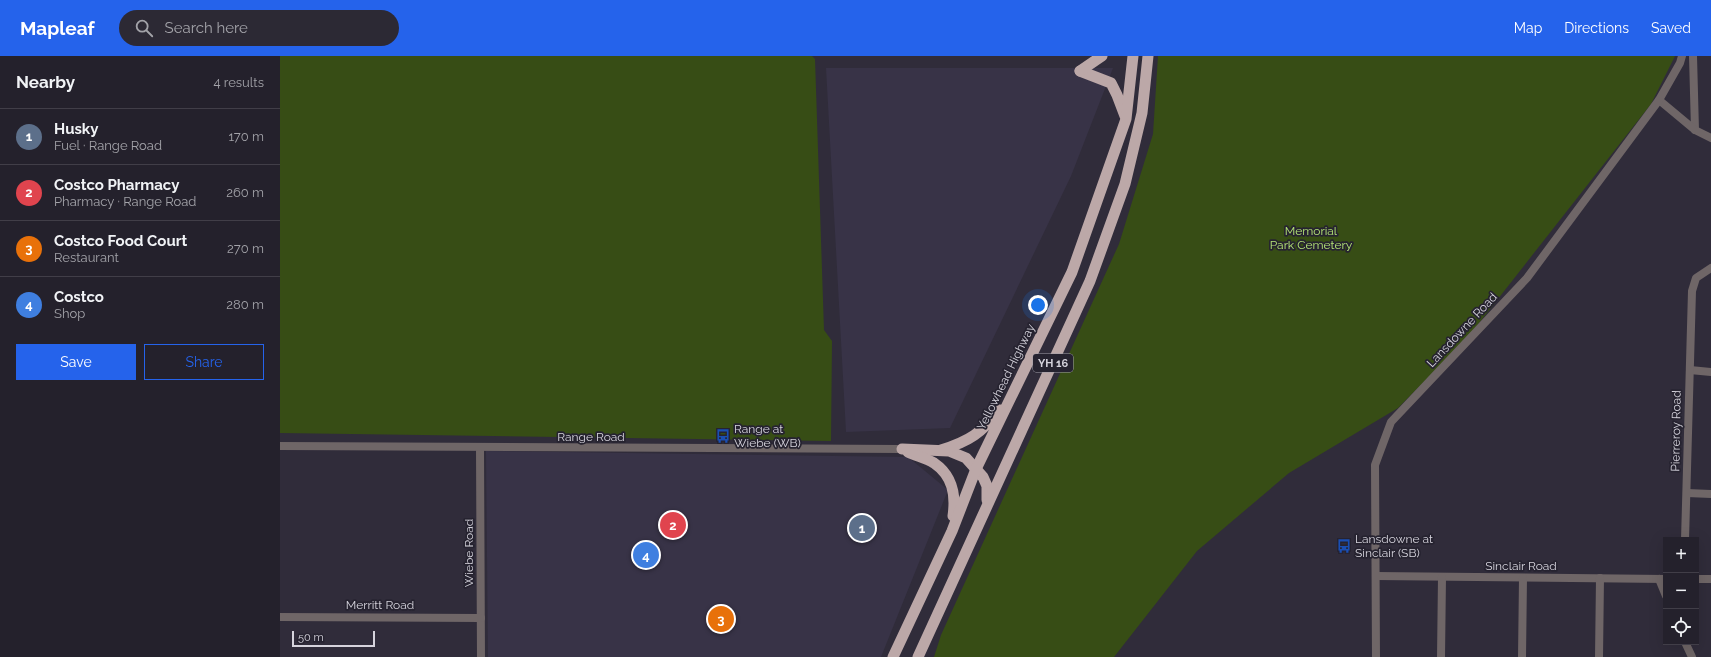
<!DOCTYPE html>
<html lang="en">
<head>
<meta charset="utf-8">
<style>
  :root { --surface:#24212c; --page:#2c2934; --text:#f1f3f6; --muted:#a3a3a9; --line:#413e48; --accent:#2563eb }
  body { margin:0; font-family:Raleway,sans-serif; background:var(--page); color:var(--text) }
  .controls { position:absolute; right:12px; bottom:12px; display:grid; overflow:hidden; border-radius:0px; box-shadow:0 4px 16px #0002 }
  .controls button { width:36px; height:36px; display:grid; place-items:center; padding:0; border:0; border-bottom:1px solid var(--line); background:var(--surface); color:var(--text); font:20px sans-serif }
  .scale { position:absolute; left:12px; bottom:10px; width:83px; box-sizing:border-box; padding-left:4px; border:2px solid #d6d4dd; border-top:0; font-size:11px; line-height:14px; white-space:nowrap; color:#d6d4dd; -webkit-text-stroke:3px #262330; paint-order:stroke }
  .you { position:absolute; left:758px; top:249px; width:14px; height:14px; margin:-10px; border:3px solid #fff; border-radius:50%; background:#1a73e8; box-shadow:0 0 0 6px #1a73e833 }
  .badge { display:grid; place-items:center; width:26px; height:26px; border-radius:50%; background:var(--accent); color:#fff; font-size:13px; font-weight:700 }
  .pin { position:absolute; translate:-50% -50%; border:2px solid #fff; box-shadow:0 1px 4px #0006 }
  .list { margin:0; padding:0; list-style:none }
  h2 { display:flex; justify-content:space-between; align-items:center; height:52px; margin:0; padding:0 16px; font-size:17px }
  h2 small { font-size:13px; font-weight:400; color:var(--muted) }
  .list li { display:grid; grid-template-columns:26px 1fr auto; gap:12px; align-items:center; box-sizing:border-box; height:56px; padding:0 16px; border-top:1px solid var(--line) }
  .list b { display:block; font-size:15px; white-space:nowrap }
  .list p { margin:0; font-size:13px; white-space:nowrap; color:var(--muted) }
  .list em { font-size:13px; font-style:normal; color:var(--muted) }
  .actions { display:flex; gap:8px; padding:12px 16px }
  .actions a { flex:1; padding:9px 0; border:1px solid var(--accent); border-radius:0px; text-align:center; font-size:14px; color:var(--accent) }
  .actions .main { background:var(--accent); color:#fff }
  .icon { flex:none; width:22px; height:22px; fill:none; stroke:currentColor; stroke-width:2; stroke-linecap:round; stroke-linejoin:round }
  .map { position:relative; flex:none; width:1431px; height:601px; overflow:hidden }
  header { display:flex; align-items:center; gap:24px; box-sizing:border-box; height:56px; padding:0 20px; background:var(--accent); color:#fff }
  header strong { font-size:19px }
  nav { display:flex; gap:22px; margin-inline-start:auto; font-size:14px }
  .search { width:280px; height:36px; background:var(--page); display:flex; align-items:center; gap:10px; box-sizing:border-box; padding:0 14px; border-radius:22px; color:var(--muted); font-size:15px }
  main { display:flex }
  aside { flex:1; background:var(--surface) }
  .map>svg:first-child { display:block }
</style>
</head>
<body>
<header>
<strong>Mapleaf</strong>
<div class="search"><svg class="icon" aria-label="search" viewBox="0 0 24 24"><circle cx="10" cy="10" r="6"/><path d="M15 15l6 6"/></svg>Search here</div>
<nav><a>Map</a><a>Directions</a><a>Saved</a></nav>
</header>
<main>
<aside>
<h2>Nearby<small>4 results</small></h2>
<ul class="list">
<li><span class="badge" style="background:#5c6f8a">1</span><div><b>Husky</b><p>Fuel · Range Road</p></div><em>170 m</em></li>
<li><span class="badge" style="background:#e0444e">2</span><div><b>Costco Pharmacy</b><p>Pharmacy · Range Road</p></div><em>260 m</em></li>
<li><span class="badge" style="background:#e8710a">3</span><div><b>Costco Food Court</b><p>Restaurant</p></div><em>270 m</em></li>
<li><span class="badge" style="background:#3f7fe0">4</span><div><b>Costco</b><p>Shop</p></div><em>280 m</em></li>
</ul>
<div class="actions"><a class="main">Save</a><a>Share</a></div>
</aside>
<div class="map">
<svg width="1431" height="601" viewBox="0 0 1431 601">
  <rect width="100%" height="100%" fill="#302c3a"/>
  <!-- built -->
  <g fill="#383347">
    <polygon points="546,12 833,12 791,120 670,372 566,376"/>
    <polygon points="206,395 628,401 668,434 601,601 208,601"/>
  </g>
  <!-- green -->
  <g fill="#374d15">
    <polygon points="0,0 532,0 535,3 544,274 552,285 551,385 0,377"/>
    <polygon points="878,0 1395,0 1371,48 1188,281 1118,352 1009,417 917,495 834,601 654,601 661,579 839,188 873,78"/>
  </g>
  <g fill="none" stroke-linecap="round" stroke-linejoin="round">
    <!-- minor -->
    <g stroke="#6f6667" stroke-width="8">
      <polyline points="1413,0 1415,74"/>
      <polyline points="1379,44 1415,74 1431,82"/>
      <polyline points="1410,314 1431,316"/>
      <polyline points="200,393 201,601"/>
      <polyline points="1407,437 1431,438"/>
      <polyline points="1405,484 1412,235 1416,222 1431,212"/>
      <polyline points="1096,520 1386,523"/>
      <polyline points="1379,523 1386,540"/>
      <polyline points="1416,523 1431,523"/>
      <polyline points="0,561 201,562"/>
      <polyline points="1405,586 1412,601"/>
      <polyline points="1096,601 1095,409 1111,366 1247,222 1379,44 1400,7 1402,0"/>
      <polyline points="1161,601 1162,521"/>
      <polyline points="1242,601 1243,522"/>
      <polyline points="1319,601 1320,522"/>
    </g>
    <!-- tertiary -->
    <polyline stroke="#6f6667" stroke-width="8" points="0,390 622,393"/>
    <!-- trunk -->
    <g stroke="#bca8a8" stroke-width="11">
      <polyline points="800,15 831,27 837,39 845,60"/>
      <polyline points="800,15 822,0"/>
      <polyline points="622,393 669,395 686,402 703,421 707,430 707,444"/>
      <path d="M661 394C690 385 701 377 720 354"/>
      <path d="M628 396C636 400 646 402 654 407 673 420 676 439 673 460"/>
      <polyline points="613,601 672,475 696,413 792,216 846,63 853,0"/>
      <polyline points="638,601 810,225 845,128 862,57 868,0"/>
    </g>
  </g>
  <!-- icons -->
  <defs>
    <symbol id="bus-bare" viewBox="-9 -9 18 18"><path d="M-5-6H5V4H4V6H2V4H-2V6H-4V4H-5ZM-3.5-4V0h7V-4ZM-3.5 1.2v1.5H-2V1.2ZM2 1.2v1.5H3.5V1.2Z" fill="#1a4fb4" stroke="#262330" stroke-width="2.5" paint-order="stroke"/></symbol>
  </defs>
  <g fill-rule="evenodd">
    <use href="#bus-bare" x="433" y="370" width="20" height="20"/>
    <use href="#bus-bare" x="1054" y="480" width="20" height="20"/>
  </g>
  <g text-anchor="middle" stroke-width="3.5" stroke-linejoin="round" paint-order="stroke">
    <!-- shield labels -->
    <rect fill="#262330" stroke="#a19fa9" stroke-width="1" x="753" y="298" width="40" height="18" rx="3"/>
    <g font-size="11" font-weight="bold" fill="#d6d4dd">
      <text x="773" y="311">YH 16</text>
    </g>
    <!-- park labels -->
    <g font-size="12" fill="#b5e576" stroke="#262330">
      <text x="1031" y="179">Memorial<tspan x="1031" dy="14">Park Cemetery</tspan></text>
    </g>
    <!-- street labels -->
    <g font-size="12" fill="#d6d4dd" stroke="#262330">
      <text transform="translate(1182 274) rotate(-47)" y="4">Lansdowne Road</text>
      <text transform="translate(726 321) rotate(-64)" y="4">Yellowhead Highway</text>
      <text transform="translate(1396 375) rotate(-89)" y="4">Pierreroy Road</text>
      <text x="311" y="385">Range Road</text>
      <text transform="translate(189 497) rotate(-90)" y="4">Wiebe Road</text>
      <text x="1241" y="514">Sinclair Road</text>
      <text x="100" y="553">Merritt Road</text>
    </g>
    <!-- poi labels -->
    <g font-size="12" fill="#d6d4dd" stroke="#262330" text-anchor="start">
      <text x="454" y="377">Range at<tspan x="454" dy="14">Wiebe (WB)</tspan></text>
      <text x="1075" y="487">Lansdowne at<tspan x="1075" dy="14">Sinclair (SB)</tspan></text>
    </g>
  </g>
</svg>
<div class="controls">
<button>+</button>
<button>−</button>
<button><svg class="icon" aria-label="locate" viewBox="0 0 24 24"><circle cx="12" cy="12" r="6"/><path d="M12 2v4M12 18v4M2 12h4M18 12h4"/></svg></button>
</div>
<div class="scale">50 m</div>
<div class="you"></div>
<div class="pin badge" style="left:582px;top:472px;background:#5c6f8a">1</div>
<div class="pin badge" style="left:393px;top:469px;background:#e0444e">2</div>
<div class="pin badge" style="left:441px;top:563px;background:#e8710a">3</div>
<div class="pin badge" style="left:366px;top:499px;background:#3f7fe0">4</div>
</div>
</main>
</body>
</html>
